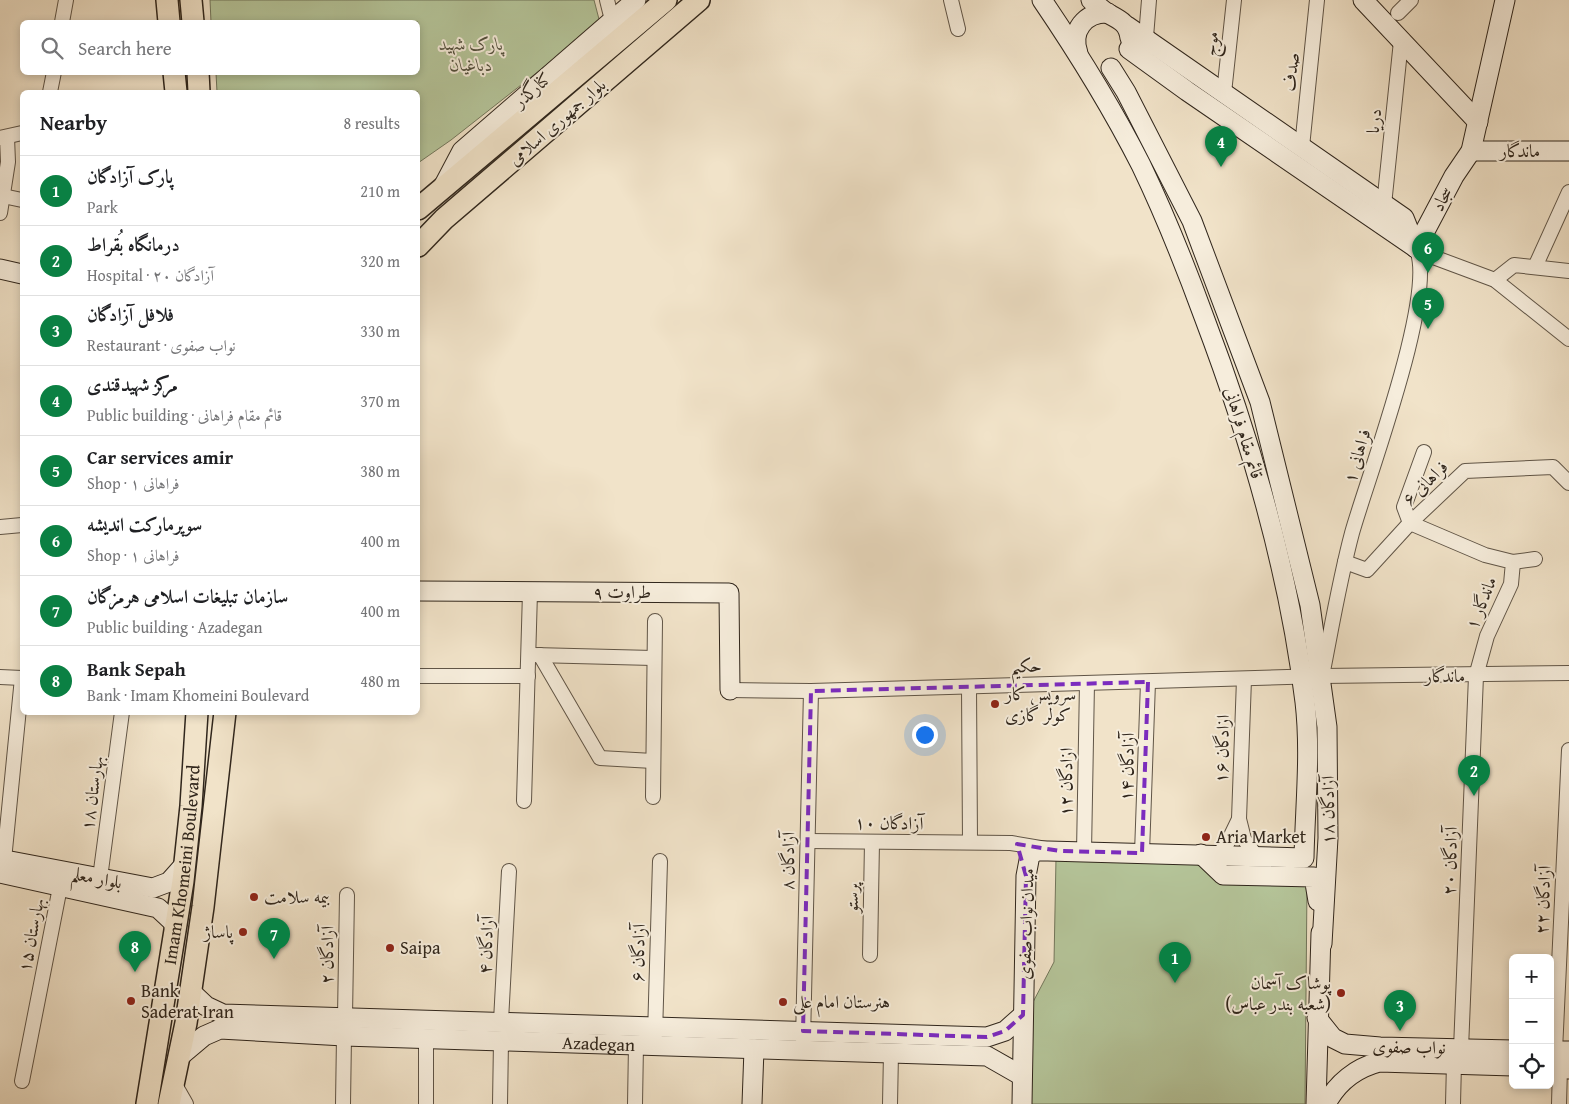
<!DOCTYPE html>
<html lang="en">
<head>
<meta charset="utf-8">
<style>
  :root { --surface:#fff; --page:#f6f6f6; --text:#202124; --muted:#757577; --line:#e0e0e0; --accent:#0b8043 }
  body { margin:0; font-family:"Gentium Book Plus",Amiri,serif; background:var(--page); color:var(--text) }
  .controls { position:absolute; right:15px; bottom:15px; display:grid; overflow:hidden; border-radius:8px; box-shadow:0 2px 8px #0003 }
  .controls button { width:45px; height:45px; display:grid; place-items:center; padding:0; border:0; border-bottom:1px solid var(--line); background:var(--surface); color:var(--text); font:25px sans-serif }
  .you { position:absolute; left:924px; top:734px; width:18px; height:18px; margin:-12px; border:4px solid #fff; border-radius:50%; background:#1a73e8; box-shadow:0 0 0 8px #1a73e833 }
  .badge { display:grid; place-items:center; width:32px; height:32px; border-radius:50%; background:var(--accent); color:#fff; font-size:16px; font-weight:700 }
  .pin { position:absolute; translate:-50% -41px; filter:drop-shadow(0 1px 2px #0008) }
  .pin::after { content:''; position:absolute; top:26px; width:18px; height:15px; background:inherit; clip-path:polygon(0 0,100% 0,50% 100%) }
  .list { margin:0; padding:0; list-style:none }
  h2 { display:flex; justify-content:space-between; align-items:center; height:65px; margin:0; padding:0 20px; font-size:21px }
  h2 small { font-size:16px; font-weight:400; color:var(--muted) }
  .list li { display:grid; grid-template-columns:32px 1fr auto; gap:15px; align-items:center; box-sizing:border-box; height:70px; padding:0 20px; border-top:1px solid var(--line) }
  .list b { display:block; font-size:19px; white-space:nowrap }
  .list p { margin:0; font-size:16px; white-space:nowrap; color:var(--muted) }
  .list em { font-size:16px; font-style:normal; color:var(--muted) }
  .icon { flex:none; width:28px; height:28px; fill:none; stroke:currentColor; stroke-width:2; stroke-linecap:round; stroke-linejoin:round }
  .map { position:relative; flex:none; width:1569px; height:1104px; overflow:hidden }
  .search { position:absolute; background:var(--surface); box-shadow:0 2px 8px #0003; left:20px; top:20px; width:400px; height:55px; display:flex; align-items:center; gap:12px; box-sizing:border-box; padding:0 18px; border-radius:8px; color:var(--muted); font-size:19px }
  .panel { position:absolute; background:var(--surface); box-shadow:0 2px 8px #0003; left:20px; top:90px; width:400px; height:625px; border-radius:8px }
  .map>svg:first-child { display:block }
</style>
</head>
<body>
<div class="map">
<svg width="1569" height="1104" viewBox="0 0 1569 1104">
  <rect width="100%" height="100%" fill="#f1e3c9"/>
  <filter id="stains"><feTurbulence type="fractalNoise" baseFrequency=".004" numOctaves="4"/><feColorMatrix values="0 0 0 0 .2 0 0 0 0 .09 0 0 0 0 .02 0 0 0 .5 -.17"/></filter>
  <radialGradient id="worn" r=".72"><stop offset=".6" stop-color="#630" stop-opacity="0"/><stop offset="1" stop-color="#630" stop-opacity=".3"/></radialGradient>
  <!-- green -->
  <g fill="#b5c59a" stroke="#72765b">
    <polygon points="210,0 594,0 600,23 451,140 418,163 418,92 217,92 216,73 418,72 418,22 211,22"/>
    <polygon points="1056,858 1197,861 1307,885 1305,1104 1030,1104 1032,1004 1054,962"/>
  </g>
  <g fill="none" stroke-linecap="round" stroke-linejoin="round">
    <defs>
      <g id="street">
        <polyline points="607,0 612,20"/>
        <polyline points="951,0 958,29"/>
        <polyline points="1398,13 1411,0"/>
        <polyline points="62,22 66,0"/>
        <polyline points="1146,37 1149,0"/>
        <polyline points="50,92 54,72"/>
        <polyline points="1224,93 1234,0"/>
        <polyline points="0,138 22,133"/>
        <polyline points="1302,147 1317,0"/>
        <polyline points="3,196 22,200"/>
        <polyline points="1384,205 1401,41"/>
        <polyline points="0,213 8,162 7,137"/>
        <polyline points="1417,251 1495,280 1569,339"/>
        <polyline points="1535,267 1569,192"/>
        <polyline points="1495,280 1514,265 1569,271"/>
        <polyline points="1424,452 1404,507 1410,523 1485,555 1513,562 1511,584 1487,636 1476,676 1461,1049"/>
        <polyline points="0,527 22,525"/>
        <polyline points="1345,562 1367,570 1410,523 1465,471 1553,467 1569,483"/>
        <polyline points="1513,562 1535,559"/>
        <polyline points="534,655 653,658"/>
        <polyline points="540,655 600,758 653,761"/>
        <path d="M1323 671C1332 625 1340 578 1352 533 1367 479 1438 292 1416 248"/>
        <polyline points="418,676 528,676"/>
        <polyline points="0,677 22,678"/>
        <polyline points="1244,679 1239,819 1244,839 1256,856"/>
        <polyline points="969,687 970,842"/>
        <polyline points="730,690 811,691 1322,676 1569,673"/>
        <polyline points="653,797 655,621"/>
        <polyline points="524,801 530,592"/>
        <polyline points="808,841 1011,843 1046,849"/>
        <polyline points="1084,852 1087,683"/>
        <polyline points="1142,853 1148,682"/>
        <polyline points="1217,855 1226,846 1239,819"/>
        <polyline points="4,860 22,678"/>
        <polyline points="100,878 122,712"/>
        <polyline points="870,955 872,842"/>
        <polyline points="345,1016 347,895"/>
        <polyline points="501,1021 509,871"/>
        <polyline points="655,1035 660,861"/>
        <polyline points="426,1039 426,1104"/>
        <polyline points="803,1040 811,691"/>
        <polyline points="1555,1051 1569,750"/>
        <polyline points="22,1081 62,877"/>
        <polyline points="174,1083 186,1104"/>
        <polyline points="343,1104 344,1036"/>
        <polyline points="500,1104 501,1041"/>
        <polyline points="635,1104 636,1045"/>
        <polyline points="890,1104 891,1053"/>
        <polyline points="1453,1104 1454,1063"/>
        <polyline points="1559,1104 1560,1068"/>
      </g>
      <g id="secondary">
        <path d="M1091 0C1096 4 1101 9 1107 13 1120 20 1128 23 1130 38"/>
        <polyline points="1363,0 1478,122"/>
        <polyline points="1127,26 1404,218 1416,248"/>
        <polyline points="1129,49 1187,91 1416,248"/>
        <path d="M1078 53C1070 31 1085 12 1108 13"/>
        <polyline points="1111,68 1126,92 1192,221 1260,402 1310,605 1327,727 1328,838 1322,944"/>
        <polyline points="1471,151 1569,151"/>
        <polyline points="443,187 462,151 636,0"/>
        <polyline points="1416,248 1454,176 1471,151 1505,0"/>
        <polyline points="0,269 22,274"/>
        <polyline points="418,591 729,593 730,690"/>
        <polyline points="1201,854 1223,875 1314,877 1318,901"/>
        <polyline points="0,859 153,888 169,882 185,864"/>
        <polyline points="0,873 158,908 173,922 175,930"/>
        <polyline points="190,991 206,1006 223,1014 987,1037 1005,1031 1023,1015"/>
        <polyline points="1317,1018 1333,1038 1345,1044 1380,1047 1513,1050"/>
        <polyline points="1550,1051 1569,1051"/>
        <path id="s1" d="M179 1057 204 1036 220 1029 344 1036 987 1056 1022 1076"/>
        <polyline points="1550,1068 1569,1069"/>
        <polyline points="752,1104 754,1049"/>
        <path d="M1022 1104 1026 876 1030 855 1037 851H1048L1304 858C1305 807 1311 753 1305 702 1289 570 1251 441 1204 317 1185 265 1165 215 1141 165 1112 108 1078 53 1042 0"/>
        <polyline points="1316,1104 1321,933"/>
        <path d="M1326 1104C1337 1083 1356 1068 1379 1062L1513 1066"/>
      </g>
      <g id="primary">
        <polyline points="167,0 169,22"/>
        <polyline points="191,0 193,22"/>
        <polyline points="174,72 176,92"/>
        <polyline points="198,72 199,92"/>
        <polyline points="418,209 666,0"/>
        <polyline points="418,246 444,219 699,0"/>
        <path id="s2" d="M147 1104 183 881 191 806 197 712"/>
        <polyline points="169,1104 186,1023 203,907 225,712"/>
      </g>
    </defs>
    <!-- street casing -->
    <use href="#street" stroke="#605547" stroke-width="16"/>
    <!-- secondary casing -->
    <use href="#secondary" stroke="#30261c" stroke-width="21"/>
    <!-- primary casing -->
    <use href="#primary" stroke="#30261c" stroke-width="24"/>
    <!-- street -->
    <use href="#street" stroke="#f6eddc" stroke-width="14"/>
    <!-- secondary -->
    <use href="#secondary" stroke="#f6eddc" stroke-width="19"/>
    <!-- primary -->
    <use href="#primary" stroke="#f1e3c9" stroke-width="21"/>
  </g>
  <!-- marked area -->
  <path fill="none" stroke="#7b2cbf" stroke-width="4" stroke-dasharray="10 6" stroke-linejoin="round" d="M1148 682 1142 853 1060 851 1017 844 1026 876 1023 1015 1005 1031 987 1037 803 1031 811 691Z"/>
  <!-- markers -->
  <g fill="#8f2418" stroke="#f6eddc" stroke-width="2">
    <circle cx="995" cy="704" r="5"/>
    <circle cx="1206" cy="837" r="5"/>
    <circle cx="254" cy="897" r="5"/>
    <circle cx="243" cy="932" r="5"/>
    <circle cx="390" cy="948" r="5"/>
    <circle cx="1341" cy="993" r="5"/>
    <circle cx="131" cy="1001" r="5"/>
    <circle cx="783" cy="1002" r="5"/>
  </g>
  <g text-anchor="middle" stroke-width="4" stroke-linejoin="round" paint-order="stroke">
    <!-- park labels -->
    <g font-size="18" font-style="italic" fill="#514e3c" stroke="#f6eddc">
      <text x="471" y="50">پارک شهید<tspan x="471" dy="21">دباغیان</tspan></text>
    </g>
    <!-- street labels -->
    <g font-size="18" fill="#30261c" stroke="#f6eddc">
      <text transform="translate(1211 44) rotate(-84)" y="6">موج</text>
      <text transform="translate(1291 72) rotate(-84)" y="6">صدف</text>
      <text transform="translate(532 90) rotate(-41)" y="6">کنارگذر</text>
      <text transform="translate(1374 121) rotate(-84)" y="6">دریا</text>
      <text transform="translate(557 122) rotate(-41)" y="6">بلوار جمهوری اسلامی</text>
      <text x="1520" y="157">ماندگار</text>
      <text transform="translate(1442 199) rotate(-62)" y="6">سجاد</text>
      <text transform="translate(1244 433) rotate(73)" y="6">قائم مقام فراهانی</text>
      <text transform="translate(1357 456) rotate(-73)" y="6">فراهانی ۱</text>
      <text transform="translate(1425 483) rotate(-44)" y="6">فراهانی ۶</text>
      <text x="622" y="598">طراوت ۹</text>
      <text transform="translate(1481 603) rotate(-68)" y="6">ماندگار ۱</text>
      <text transform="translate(1026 666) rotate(-2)" y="6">حکیم</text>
      <text x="1445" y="682">ماندگار</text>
      <text transform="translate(1222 749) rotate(-88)" y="6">ازادگان ۱۶</text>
      <text transform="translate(1127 767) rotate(-88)" y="6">آزادگان ۱۴</text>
      <text transform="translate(1066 782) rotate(-89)" y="6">ازادگان ۱۲</text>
      <text transform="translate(92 793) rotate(-82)" y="6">بهارستان ۱۸</text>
      <text transform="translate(1328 810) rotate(-90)" y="6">آزادگان ۱۸</text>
      <text transform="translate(889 823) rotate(1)" y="6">آزادگان ۱۰</text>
      <text transform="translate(788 861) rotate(-89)" y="6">آزادگان ۸</text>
      <text transform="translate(1450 861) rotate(-88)" y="6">آزادگان ۲۰</text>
      <text dy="6" stroke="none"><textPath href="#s2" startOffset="242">Imam Khomeini Boulevard</textPath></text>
      <text transform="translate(97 878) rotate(11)" y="6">بلوار معلم</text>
      <text transform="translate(852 898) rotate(-89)" y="6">پرستو</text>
      <text transform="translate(1543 900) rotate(-87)" y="6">آزادگان ۲۲</text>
      <text transform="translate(1026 924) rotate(-88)" y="6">میدان نواب صفوی</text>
      <text transform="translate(31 935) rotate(-79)" y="6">بهارستان ۱۵</text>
      <text transform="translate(486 945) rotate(-87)" y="6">آزادگان ۴</text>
      <text transform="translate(638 953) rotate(-88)" y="6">آزادگان ۶</text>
      <text transform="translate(327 955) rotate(-89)" y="6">آزادگان ۲</text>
      <text dy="6" stroke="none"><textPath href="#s1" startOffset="429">Azadegan</textPath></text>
      <text transform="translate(1409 1047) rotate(1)" y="6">نواب صفوی</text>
    </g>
    <!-- poi labels -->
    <g font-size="18" fill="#30261c" stroke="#f6eddc" text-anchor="start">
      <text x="1005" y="700">سرویس کار<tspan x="1005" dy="21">کولر گازی</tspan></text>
      <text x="1216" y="843">Aria Market</text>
      <text x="264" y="903">بیمه سلامت</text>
      <text x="233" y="938" text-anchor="end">پاساژ</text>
      <text x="400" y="954">Saipa</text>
      <text x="1331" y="989" text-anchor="end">پوشاک آسمان<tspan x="1331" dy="21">(شعبه بندر عباس)</tspan></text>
      <text x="141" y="997">Bank<tspan x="141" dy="21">Saderat Iran</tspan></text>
      <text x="793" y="1008">هنرستان امام علی</text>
    </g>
  </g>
  <rect width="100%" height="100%" filter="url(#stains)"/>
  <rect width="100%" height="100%" fill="url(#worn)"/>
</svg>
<div class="controls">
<button>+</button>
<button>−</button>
<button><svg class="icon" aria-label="locate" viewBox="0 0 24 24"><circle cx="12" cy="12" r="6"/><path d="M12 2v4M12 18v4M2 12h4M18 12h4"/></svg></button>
</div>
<div class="you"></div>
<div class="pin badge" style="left:1175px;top:983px">1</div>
<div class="pin badge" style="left:1474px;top:796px">2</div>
<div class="pin badge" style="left:1400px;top:1031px">3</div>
<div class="pin badge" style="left:1221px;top:167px">4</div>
<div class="pin badge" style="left:1428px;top:329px">5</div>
<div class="pin badge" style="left:1428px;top:273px">6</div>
<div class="pin badge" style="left:274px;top:959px">7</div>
<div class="pin badge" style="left:135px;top:972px">8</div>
<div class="search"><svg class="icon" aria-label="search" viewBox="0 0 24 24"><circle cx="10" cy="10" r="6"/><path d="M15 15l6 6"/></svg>Search here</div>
<section class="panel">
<h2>Nearby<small>8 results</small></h2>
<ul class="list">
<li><span class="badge">1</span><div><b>پارک آزادگان</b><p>Park</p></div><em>210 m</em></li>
<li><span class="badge">2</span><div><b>درمانگاه بُقراط</b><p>Hospital · آزادگان ۲۰</p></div><em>320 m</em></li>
<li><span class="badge">3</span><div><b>فلافل آزادگان</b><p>Restaurant · نواب صفوی</p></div><em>330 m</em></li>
<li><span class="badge">4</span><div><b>مرکز شهیدقندی</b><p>Public building · قائم مقام فراهانی</p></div><em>370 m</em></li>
<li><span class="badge">5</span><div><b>Car services amir</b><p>Shop · فراهانی ۱</p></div><em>380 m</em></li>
<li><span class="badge">6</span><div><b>سوپرمارکت اندیشه</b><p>Shop · فراهانی ۱</p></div><em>400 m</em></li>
<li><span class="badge">7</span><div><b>سازمان تبلیغات اسلامی هرمزگان</b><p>Public building · Azadegan</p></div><em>400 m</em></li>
<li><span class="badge">8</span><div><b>Bank Sepah</b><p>Bank · Imam Khomeini Boulevard</p></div><em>480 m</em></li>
</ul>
</section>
</div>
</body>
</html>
